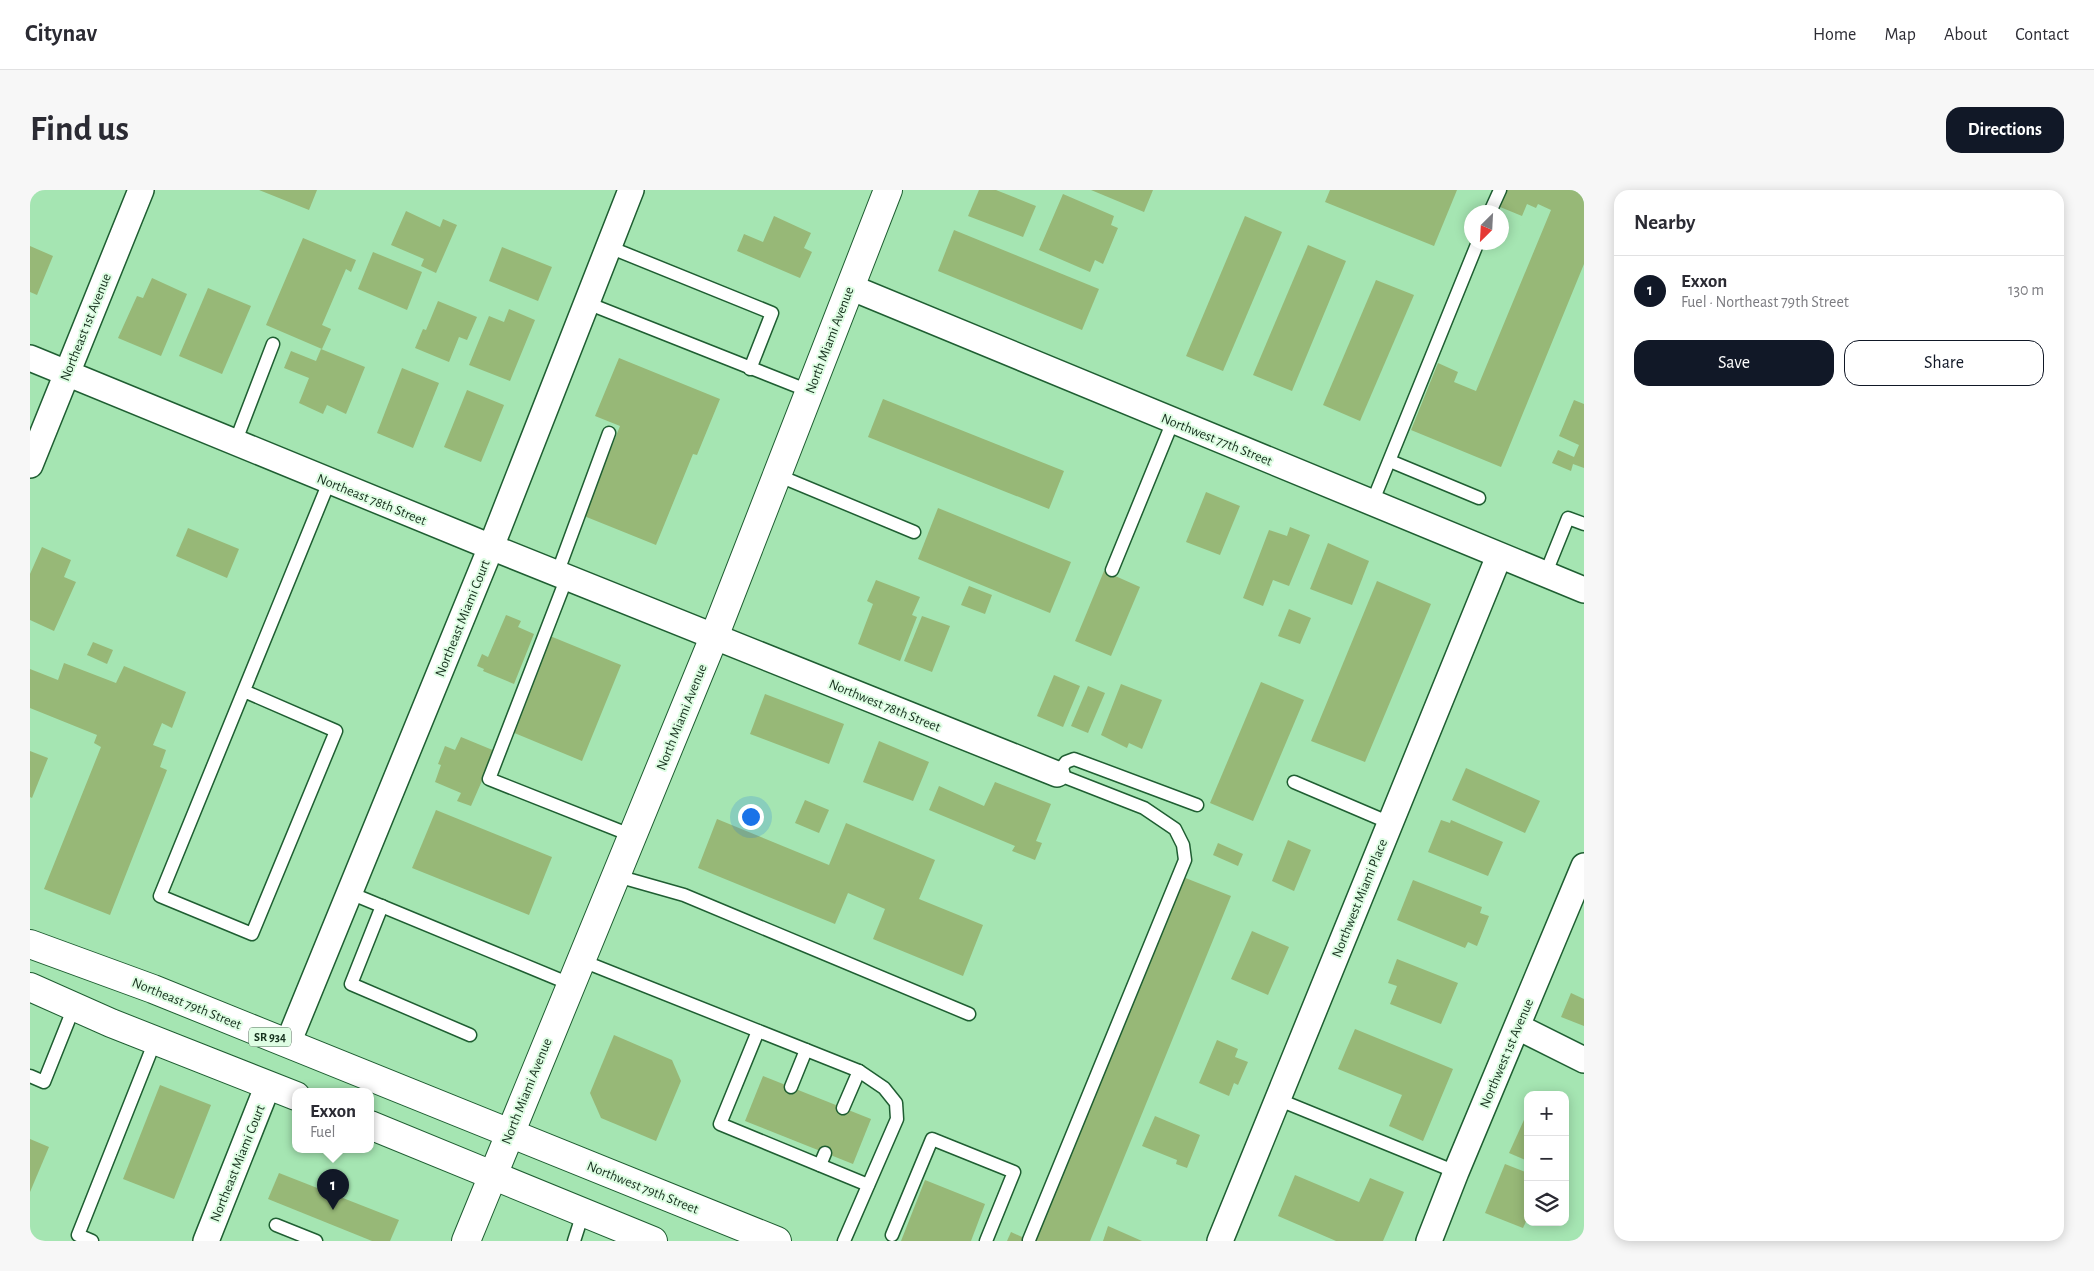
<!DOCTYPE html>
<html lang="en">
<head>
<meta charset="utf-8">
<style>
  :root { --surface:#fff; --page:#f7f7f7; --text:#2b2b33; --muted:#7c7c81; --line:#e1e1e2; --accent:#111827 }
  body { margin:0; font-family:"Alegreya Sans",sans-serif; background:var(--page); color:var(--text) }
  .controls { position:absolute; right:15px; bottom:15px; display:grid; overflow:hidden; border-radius:10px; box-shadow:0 2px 12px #0003 }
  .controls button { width:45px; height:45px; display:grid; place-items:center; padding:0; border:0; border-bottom:1px solid var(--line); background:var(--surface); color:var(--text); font:25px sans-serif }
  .compass { position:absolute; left:1434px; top:15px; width:45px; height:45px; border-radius:50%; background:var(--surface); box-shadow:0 2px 12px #0003; rotate:204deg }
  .you { position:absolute; left:720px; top:626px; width:18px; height:18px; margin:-12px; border:4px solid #fff; border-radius:50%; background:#1a73e8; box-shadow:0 0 0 8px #1a73e833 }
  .badge { display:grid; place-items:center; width:32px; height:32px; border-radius:50%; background:var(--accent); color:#fff; font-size:16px; font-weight:700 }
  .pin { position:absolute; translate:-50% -41px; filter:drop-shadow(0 1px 2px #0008) }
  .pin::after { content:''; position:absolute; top:26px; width:18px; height:15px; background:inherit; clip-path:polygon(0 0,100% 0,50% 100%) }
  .popup { position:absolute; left:262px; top:898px; width:82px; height:65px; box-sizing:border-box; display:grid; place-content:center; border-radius:10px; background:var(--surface); filter:drop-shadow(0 1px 4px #0005); font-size:16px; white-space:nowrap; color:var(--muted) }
  .popup b { font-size:19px; color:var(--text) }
  .popup::after { content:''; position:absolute; left:50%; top:100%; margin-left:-10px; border:10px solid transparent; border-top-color:var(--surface) }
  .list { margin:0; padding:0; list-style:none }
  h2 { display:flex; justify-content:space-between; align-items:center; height:65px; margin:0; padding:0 20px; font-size:21px }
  h2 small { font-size:16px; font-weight:400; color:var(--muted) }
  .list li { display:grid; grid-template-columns:32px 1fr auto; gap:15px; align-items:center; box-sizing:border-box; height:70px; padding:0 20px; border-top:1px solid var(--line) }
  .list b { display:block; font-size:19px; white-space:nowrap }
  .list p { margin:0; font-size:16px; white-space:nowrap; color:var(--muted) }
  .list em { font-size:16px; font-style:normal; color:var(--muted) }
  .actions { display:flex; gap:10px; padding:15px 20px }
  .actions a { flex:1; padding:11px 0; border:1px solid var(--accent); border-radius:15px; text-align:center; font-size:18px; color:var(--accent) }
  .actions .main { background:var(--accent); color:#fff }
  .icon { flex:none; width:28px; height:28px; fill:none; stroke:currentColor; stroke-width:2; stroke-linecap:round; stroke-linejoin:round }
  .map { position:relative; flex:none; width:1554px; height:1051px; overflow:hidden; border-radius:15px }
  header { display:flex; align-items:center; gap:30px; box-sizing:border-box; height:70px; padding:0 25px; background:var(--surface); border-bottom:1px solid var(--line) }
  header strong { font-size:24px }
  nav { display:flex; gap:28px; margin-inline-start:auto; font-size:18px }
  .intro { display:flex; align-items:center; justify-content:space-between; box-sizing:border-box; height:120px; padding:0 30px }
  h1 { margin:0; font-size:35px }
  .button { padding:12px 22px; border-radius:15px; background:var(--accent); color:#fff; font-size:18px; font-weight:700 }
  main { display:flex; gap:30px; padding:0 30px }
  aside { flex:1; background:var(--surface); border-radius:15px; box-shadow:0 2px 12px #0003 }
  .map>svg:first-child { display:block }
</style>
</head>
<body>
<header>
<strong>Citynav</strong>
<nav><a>Home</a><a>Map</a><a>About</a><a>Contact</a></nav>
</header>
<div class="intro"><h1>Find us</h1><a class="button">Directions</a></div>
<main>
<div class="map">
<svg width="1554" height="1051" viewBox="0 0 1554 1051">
  <rect width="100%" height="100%" fill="#a5e5b2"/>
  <!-- building -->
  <g fill="#97b877">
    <polygon points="229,0 287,0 279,20"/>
    <polygon points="949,0 966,0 1006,16 993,47 938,26"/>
    <polygon points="1061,0 1123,0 1114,22"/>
    <polygon points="1300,0 1427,0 1404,56 1295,12"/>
    <polygon points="1477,0 1554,0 1554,74 1471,277 1381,240 1408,173 1428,182 1424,192 1446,201 1521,20 1508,14 1506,18 1497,14 1492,26 1470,17"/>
    <polygon points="1033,4 1084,26 1081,35 1088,38 1073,74 1065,70 1060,82 1009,60"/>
    <polygon points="376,21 410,37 413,29 427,35 406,83 391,76 394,69 361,55"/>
    <polygon points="744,26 781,43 774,58 782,62 770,88 707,61 714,44 733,52"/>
    <polygon points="1215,26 1252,42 1193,181 1156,166"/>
    <polygon points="924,40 1069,99 1052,140 908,81"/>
    <polygon points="273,48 326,70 321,82 316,79 292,135 301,139 292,159 236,135"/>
    <polygon points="1278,55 1316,71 1262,201 1223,185"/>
    <polygon points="0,56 23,66 7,105 0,102"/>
    <polygon points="472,57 522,77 508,111 459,91"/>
    <polygon points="343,62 392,82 377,120 328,99"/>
    <polygon points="122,88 157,104 131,166 88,148 107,106 113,108"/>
    <polygon points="1346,90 1384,105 1330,231 1293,215"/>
    <polygon points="178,98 221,116 192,184 149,166"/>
    <polygon points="408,111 447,127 437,150 429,147 419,172 385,158 393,139 396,140"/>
    <polygon points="479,119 505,130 480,191 439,175 459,126 474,132"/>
    <polygon points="291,159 335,177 316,224 297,215 293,224 269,213 279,188 254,178 261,161 286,171"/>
    <polygon points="589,168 690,209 667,265 663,264 626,355 554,326 590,236 565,226"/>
    <polygon points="372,178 409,193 383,258 347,243"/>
    <polygon points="437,200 474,215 451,272 414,257"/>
    <polygon points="853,209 1034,281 1019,319 838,247"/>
    <polygon points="1544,210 1554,214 1554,278 1543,274 1541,281 1522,273 1528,260 1544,267 1549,255 1529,246"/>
    <polygon points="1176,302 1210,316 1190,365 1156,352"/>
    <polygon points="908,318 1041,372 1020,423 888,369"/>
    <polygon points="1260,337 1280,345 1259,396 1243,390 1233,416 1213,408 1239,340 1257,346"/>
    <polygon points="158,338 209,359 197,388 146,366"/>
    <polygon points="1298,353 1339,371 1322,415 1280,399"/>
    <polygon points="12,357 41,370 34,387 46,392 24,441 0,430 0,384"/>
    <polygon points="1074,381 1110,397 1081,466 1045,451"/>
    <polygon points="846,390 890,407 882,425 887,427 870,471 828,454 843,414 837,411"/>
    <polygon points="1347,391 1401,414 1335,572 1281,551"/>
    <polygon points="939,396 962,405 955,424 931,415"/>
    <polygon points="1259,419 1281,428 1270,454 1248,446"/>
    <polygon points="476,425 491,431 488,437 504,444 484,494 453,481 454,479 447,476 452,464 458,467"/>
    <polygon points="892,426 920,436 902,482 874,471"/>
    <polygon points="520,446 591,475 552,571 482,542"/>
    <polygon points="63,452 83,460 77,474 57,465"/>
    <polygon points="34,473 86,493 94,476 156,502 142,538 132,533 123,555 136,560 130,577 137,580 80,725 14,699 71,557 64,553 67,545 0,518 0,479 28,490"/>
    <polygon points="1024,485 1050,496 1033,537 1007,526"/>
    <polygon points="1231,492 1274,510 1223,631 1180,613"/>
    <polygon points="1091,494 1132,510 1112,559 1099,553 1097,558 1071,545"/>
    <polygon points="1058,496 1075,503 1058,543 1041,536"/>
    <polygon points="735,504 814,534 799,574 720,544"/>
    <polygon points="431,547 465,561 441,616 427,611 431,603 405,592 411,575 408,574 415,556 425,560"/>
    <polygon points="849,551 899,572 883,611 833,592"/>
    <polygon points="0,561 18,568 2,608 0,607"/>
    <polygon points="1436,578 1510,611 1495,643 1422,610"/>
    <polygon points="965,592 1021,614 1006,651 1012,653 1005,670 982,661 985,656 899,620 909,596 954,616"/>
    <polygon points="775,610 799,620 789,643 765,633"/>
    <polygon points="406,620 522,667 499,725 382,678"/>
    <polygon points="687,629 799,675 816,633 905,670 889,709 953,735 933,786 843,749 855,719 818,703 805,734 668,678"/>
    <polygon points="1411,630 1420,633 1421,630 1473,652 1458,686 1398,662"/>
    <polygon points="1258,650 1281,660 1264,701 1242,691"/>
    <polygon points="1188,653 1213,664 1208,676 1183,665"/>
    <polygon points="1153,687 1201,706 1060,1051 1005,1051"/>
    <polygon points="1383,690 1452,717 1450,723 1459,726 1447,756 1438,752 1435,758 1367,730"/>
    <polygon points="1222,741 1259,757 1238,805 1201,789"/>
    <polygon points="1367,769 1428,793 1411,834 1360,814 1367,796 1358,793"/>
    <polygon points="1541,803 1554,809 1554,836 1531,827"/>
    <polygon points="1325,839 1423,879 1393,951 1359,936 1372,905 1308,879"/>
    <polygon points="584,845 642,870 651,891 626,951 571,928 560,903"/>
    <polygon points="1187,850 1208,859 1205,867 1218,872 1208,895 1204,893 1199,906 1169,893"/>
    <polygon points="733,886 841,929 823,974 715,931"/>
    <polygon points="130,895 181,915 144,1009 93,989"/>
    <polygon points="1498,921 1498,971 1479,963"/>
    <polygon points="1125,926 1170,945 1157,978 1146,974 1147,970 1112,956"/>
    <polygon points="0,949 19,957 0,1002"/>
    <polygon points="1475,974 1498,983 1498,1027 1493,1038 1455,1023"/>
    <polygon points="249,983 369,1030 360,1051 342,1051 238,1009"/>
    <polygon points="1265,985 1329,1012 1340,988 1374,1002 1353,1051 1306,1051 1248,1026"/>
    <polygon points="895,990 955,1014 941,1051 871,1051"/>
    <polygon points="1078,1036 1112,1051 1073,1051"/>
    <polygon points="981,1042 1001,1051 977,1051"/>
  </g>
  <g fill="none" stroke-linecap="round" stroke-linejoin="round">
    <defs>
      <g id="service">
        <polyline points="1460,22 1470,0"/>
        <polyline points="579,57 742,123 720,179"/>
        <polyline points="557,113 779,201"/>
        <polyline points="205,253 243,154"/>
        <polyline points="1360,271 1449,308"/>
        <polyline points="747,285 884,342"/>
        <polyline points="1342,313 1448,52"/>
        <polyline points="1082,380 1143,231"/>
        <polyline points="527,384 579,243"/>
        <polyline points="1515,385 1538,328 1554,334"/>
        <polyline points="537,387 459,589 603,646"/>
        <polyline points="214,501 306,541 222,744 130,706 299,292"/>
        <polyline points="1264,592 1360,633"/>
        <polyline points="587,686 654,705 939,824"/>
        <polyline points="320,703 540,794"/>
        <polyline points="352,716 321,794 440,845"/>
        <polyline points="550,770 829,881 854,898 866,913 867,929 814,1051"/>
        <polyline points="728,841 690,934 838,995"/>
        <polyline points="0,886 14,892 44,817"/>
        <polyline points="761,897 776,860"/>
        <polyline points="1247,909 1426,982"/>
        <polyline points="813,918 829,881"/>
        <polyline points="790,975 795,963"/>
        <polyline points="246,1035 286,1051"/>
        <polyline points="862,1045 902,949 984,982 956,1051"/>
        <polyline points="999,1050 1155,670 1153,655 1145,639 1114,618 1027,584 1036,572 1044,569 1167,615"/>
        <polyline points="62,1051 48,1045 125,851"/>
        <polyline points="544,1051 553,1023"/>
      </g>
      <g id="minor">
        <polyline points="820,97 1554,400"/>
        <polyline points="0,168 461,357 1027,584"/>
        <polyline points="0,275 111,0"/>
        <polyline points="1488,837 1554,870"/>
        <polyline points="258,853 461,357 601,0"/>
        <polyline points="176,1051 238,895"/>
        <polyline points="1190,1051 1469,366"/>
        <polyline points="1399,1051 1426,982 1554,676"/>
      </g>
      <polyline id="secondary" points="436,1051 684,447 858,0"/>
      <g id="primary">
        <polyline points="0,754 123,799 747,1051"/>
        <polyline points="0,797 81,833 266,906"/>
        <polyline points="340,935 623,1051"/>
      </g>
    </defs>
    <!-- service casing -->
    <use href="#service" stroke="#1f5e32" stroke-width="15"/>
    <!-- minor casing -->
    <use href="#minor" stroke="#1f5e32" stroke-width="28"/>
    <!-- secondary casing -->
    <use href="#secondary" stroke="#1f5e32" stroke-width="30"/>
    <!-- primary casing -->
    <use href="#primary" stroke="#1f5e32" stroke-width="30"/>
    <!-- service -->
    <use href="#service" stroke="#fff" stroke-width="12"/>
    <!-- minor -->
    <use href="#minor" stroke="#fff" stroke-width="25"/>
    <!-- secondary -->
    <use href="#secondary" stroke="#fff" stroke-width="28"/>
    <!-- primary -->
    <use href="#primary" stroke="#fff" stroke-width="28"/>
  </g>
  <g text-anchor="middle" stroke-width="4" stroke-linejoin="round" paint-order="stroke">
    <!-- shield labels -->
    <rect fill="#defde3" stroke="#526e58" stroke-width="1" x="219" y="837.5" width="42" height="19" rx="4"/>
    <g font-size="12" font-weight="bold" fill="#16301d">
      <text x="240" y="851">SR 934</text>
    </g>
    <!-- street labels -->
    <g font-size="14" fill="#16301d" stroke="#defde3">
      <text transform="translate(55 137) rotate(-68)" y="5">Northeast 1st Avenue</text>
      <text transform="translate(799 150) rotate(-69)" y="5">North Miami Avenue</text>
      <text transform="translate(1187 249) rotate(22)" y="5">Northwest 77th Street</text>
      <text transform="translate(342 309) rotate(22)" y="5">Northeast 78th Street</text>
      <text transform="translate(432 428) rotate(-68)" y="5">Northeast Miami Court</text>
      <text transform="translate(855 515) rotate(22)" y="5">Northwest 78th Street</text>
      <text transform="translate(651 527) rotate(-68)" y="5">North Miami Avenue</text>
      <text transform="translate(1329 708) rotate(-68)" y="5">Northwest Miami Place</text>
      <text transform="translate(157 813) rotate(22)" y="5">Northeast 79th Street</text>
      <text transform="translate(1476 863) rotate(-67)" y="5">Northwest 1st Avenue</text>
      <text transform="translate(496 901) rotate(-68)" y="5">North Miami Avenue</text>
      <text transform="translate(207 973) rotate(-68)" y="5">Northeast Miami Court</text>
      <text transform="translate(613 997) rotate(22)" y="5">Northwest 79th Street</text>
    </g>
  </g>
</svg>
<div class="controls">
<button>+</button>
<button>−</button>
<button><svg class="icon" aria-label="layers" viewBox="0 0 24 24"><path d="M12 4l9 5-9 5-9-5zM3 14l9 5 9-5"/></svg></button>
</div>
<svg class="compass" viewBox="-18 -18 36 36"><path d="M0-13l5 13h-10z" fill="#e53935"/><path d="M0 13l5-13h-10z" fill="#7c7c81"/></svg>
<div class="you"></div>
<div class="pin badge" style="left:303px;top:1020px">1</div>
<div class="popup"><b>Exxon</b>Fuel</div>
</div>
<aside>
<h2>Nearby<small></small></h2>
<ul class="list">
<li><span class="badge">1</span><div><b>Exxon</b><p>Fuel · Northeast 79th Street</p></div><em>130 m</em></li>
</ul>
<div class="actions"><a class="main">Save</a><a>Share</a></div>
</aside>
</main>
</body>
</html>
